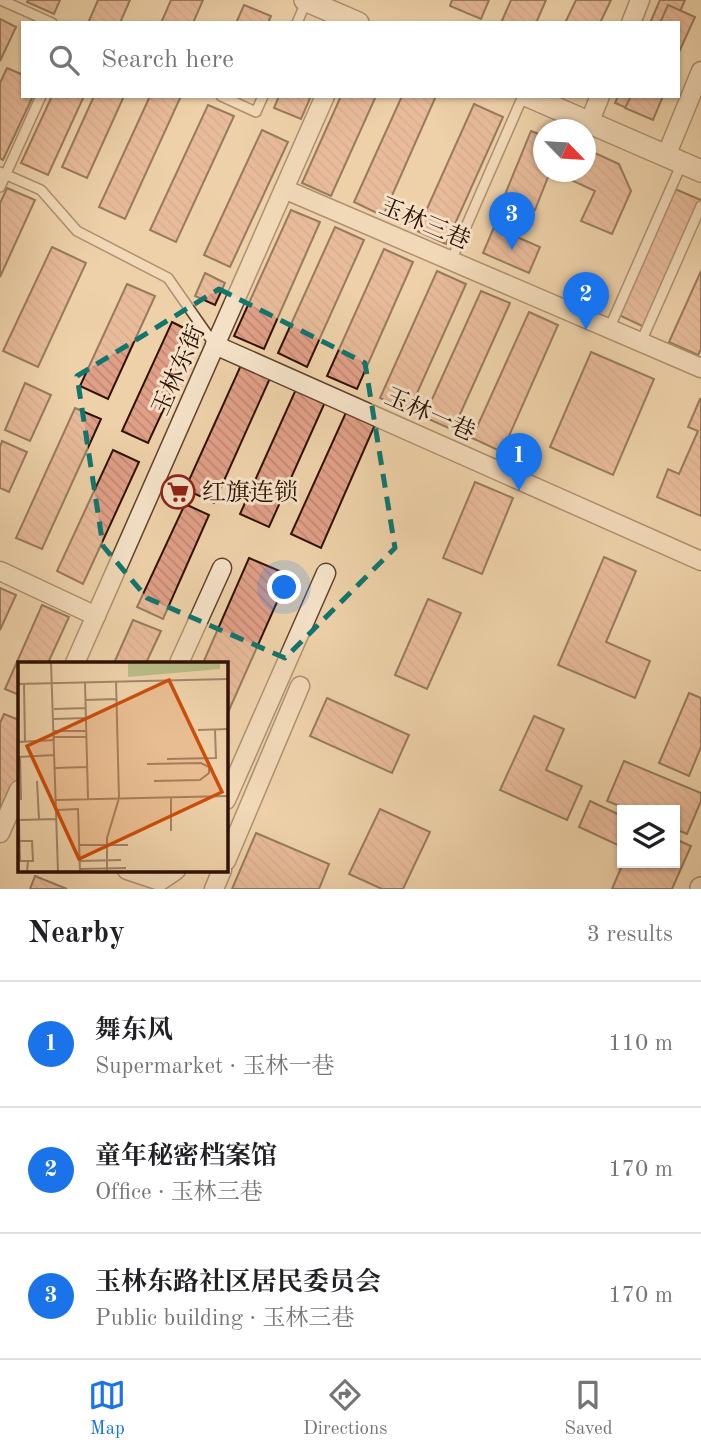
<!DOCTYPE html>
<html lang="en">
<head>
<meta charset="utf-8">
<style>
  :root { --surface:#fff; --page:#f6f6f6; --text:#202124; --muted:#757577; --line:#e0e0e0; --accent:#1a73e8 }
  body { margin:0; font-family:"Old Standard TT","Noto Serif SC",serif; background:var(--page); color:var(--text) }
  .controls { position:absolute; right:21px; bottom:21px; display:grid; overflow:hidden; border-radius:0px; box-shadow:0 2px 5px #0004 }
  .controls button { width:63px; height:63px; display:grid; place-items:center; padding:0; border:0; border-bottom:2px solid var(--line); background:var(--surface); color:var(--text); font:35px sans-serif }
  .compass { position:absolute; left:533px; top:119px; width:63px; height:63px; border-radius:50%; background:var(--surface); box-shadow:0 2px 5px #0004; rotate:115deg }
  .you { position:absolute; left:285px; top:588px; width:24px; height:24px; margin:-18px; border:5px solid #fff; border-radius:50%; background:#1a73e8; box-shadow:0 0 0 10px #1a73e833 }
  .badge { display:grid; place-items:center; width:46px; height:46px; border-radius:50%; background:var(--accent); color:#fff; font-size:23px; font-weight:700 }
  .pin { position:absolute; translate:-50% -58px; filter:drop-shadow(0 2px 4px #0008) }
  .pin::after { content:''; position:absolute; top:37px; width:24px; height:21px; background:inherit; clip-path:polygon(0 0,100% 0,50% 100%) }
  .list { margin:0; padding:0; list-style:none }
  h2 { display:flex; justify-content:space-between; align-items:center; height:91px; margin:0; padding:0 28px; font-size:30px }
  h2 small { font-size:23px; font-weight:400; color:var(--muted) }
  .list li { display:grid; grid-template-columns:46px 1fr auto; gap:21px; align-items:center; box-sizing:border-box; height:126px; padding:0 28px; border-top:2px solid var(--line) }
  .list b { display:block; font-size:26px; white-space:nowrap }
  .list p { margin:0; font-size:23px; white-space:nowrap; color:var(--muted) }
  .list em { font-size:23px; font-style:normal; color:var(--muted) }
  .icon { flex:none; width:38px; height:38px; fill:none; stroke:currentColor; stroke-width:2; stroke-linecap:round; stroke-linejoin:round }
  .map { position:relative; flex:none; width:701px; height:889px; overflow:hidden }
  .search { position:absolute; background:var(--surface); box-shadow:0 2px 5px #0004; left:21px; right:21px; top:21px; height:77px; display:flex; align-items:center; gap:18px; box-sizing:border-box; padding:0 24px; border-radius:0px; color:var(--muted); font-size:26px }
  .sheet { height:469px; background:var(--surface) }
  nav { display:flex; justify-content:space-around; align-items:center; box-sizing:border-box; height:98px; border-top:2px solid var(--line); background:var(--surface); font-size:19px; color:var(--muted) }
  nav a { display:grid; justify-items:center; gap:4px }
  nav .on { color:var(--accent) }
  .map>svg:first-child { display:block }
</style>
</head>
<body>
<div class="map">
<svg width="701" height="889" viewBox="0 0 701 889">
  <defs>
    <pattern id="building-back-hatch" width="6" height="6" patternUnits="userSpaceOnUse" patternTransform="scale(1.75)"><rect width="6" height="6" fill="#e09f87"/><path d="M-1 5l2 2M0 0l6 6M5-1l2 2" fill="none" stroke="#c08873"/></pattern>
  </defs>
  <rect width="100%" height="100%" fill="#eed1a9"/>
  <filter id="stains"><feTurbulence type="fractalNoise" baseFrequency=".00286" numOctaves="4"/><feColorMatrix values="0 0 0 0 .2 0 0 0 0 .09 0 0 0 0 .02 0 0 0 .5 -.17"/></filter>
  <radialGradient id="worn" r=".72"><stop offset=".6" stop-color="#630" stop-opacity="0"/><stop offset="1" stop-color="#630" stop-opacity=".3"/></radialGradient>
  <!-- building -->
  <g fill="url(#building-back-hatch)" stroke="#2f1203" stroke-width="2">
    <polygon points="28,0 60,0 54,14 27,2"/>
    <polygon points="98,0 130,0 120,23 88,23"/>
    <polygon points="171,0 203,0 193,23 161,23"/>
    <polygon points="452,0 489,0 481,19 450,6"/>
    <polygon points="511,0 546,0 536,23 501,23"/>
    <polygon points="576,0 611,0 600,23 565,23"/>
    <polygon points="660,0 685,0 675,23 650,23"/>
    <polygon points="244,5 271,16 268,23 236,23"/>
    <polygon points="668,5 695,17 679,52 678,23 660,23"/>
    <polygon points="0,19 16,27 0,61"/>
    <polygon points="7,68 23,75 23,96 33,96 3,160 0,158 0,83"/>
    <polygon points="52,96 84,96 48,175 21,163"/>
    <polygon points="94,96 124,96 87,178 62,167"/>
    <polygon points="150,96 181,96 125,219 99,207"/>
    <polygon points="279,96 311,96 301,119 274,108"/>
    <polygon points="341,96 376,96 331,196 302,183"/>
    <polygon points="402,96 436,96 383,216 354,202"/>
    <polygon points="618,96 643,96 636,112 615,103"/>
    <polygon points="631,96 663,96 653,120 625,108"/>
    <polygon points="474,104 503,117 446,244 417,231"/>
    <polygon points="208,105 234,116 176,242 150,230"/>
    <polygon points="262,130 288,142 230,267 204,255"/>
    <polygon points="531,131 544,136 544,172 550,172 535,210 504,197"/>
    <polygon points="586,149 619,164 631,191 612,234 581,221 595,191 558,174 560,172 586,172"/>
    <polygon points="7,188 35,200 0,277 0,203"/>
    <polygon points="675,189 701,200 644,327 619,315"/>
    <polygon points="291,210 320,222 264,349 234,336"/>
    <polygon points="335,227 364,240 307,367 278,353"/>
    <polygon points="494,227 540,247 529,273 483,253"/>
    <polygon points="52,247 86,263 38,367 3,351"/>
    <polygon points="384,249 413,262 357,389 327,376"/>
    <polygon points="437,271 466,284 409,411 380,398"/>
    <polygon points="701,271 701,349 698,355 669,342"/>
    <polygon points="205,273 225,283 215,305 195,296"/>
    <polygon points="127,284 155,296 108,399 80,386"/>
    <polygon points="481,291 510,303 453,430 424,417"/>
    <polygon points="529,312 558,325 502,452 472,438"/>
    <polygon points="172,322 198,335 148,443 122,431"/>
    <polygon points="591,352 654,379 613,475 550,447"/>
    <polygon points="242,363 271,376 214,503 185,489"/>
    <polygon points="25,383 51,395 30,441 5,430"/>
    <polygon points="297,387 326,400 269,527 240,514"/>
    <polygon points="700,399 701,399 701,516 657,497 668,469 679,474 698,431 688,427"/>
    <polygon points="75,408 101,419 42,549 16,538"/>
    <polygon points="348,408 377,420 321,548 291,534"/>
    <polygon points="2,441 27,452 9,492 0,488 0,447"/>
    <polygon points="113,450 139,462 83,584 57,571"/>
    <polygon points="475,482 513,498 482,574 443,558"/>
    <polygon points="185,504 209,515 163,619 137,607"/>
    <polygon points="604,557 636,571 606,642 650,661 635,698 558,665"/>
    <polygon points="249,558 289,575 226,717 226,663 203,663"/>
    <polygon points="0,588 16,595 0,630"/>
    <polygon points="428,599 461,613 427,689 395,675"/>
    <polygon points="42,605 69,617 48,663 19,663 19,695 5,689"/>
    <polygon points="133,620 161,631 146,663 114,663"/>
    <polygon points="689,693 701,698 701,747 689,776 659,763"/>
    <polygon points="327,698 409,735 392,773 310,736"/>
    <polygon points="4,714 19,720 19,782 0,825 0,723"/>
    <polygon points="534,716 564,729 546,770 582,786 567,820 500,790"/>
    <polygon points="624,761 701,793 701,801 687,834 675,829 675,810 629,810 607,801"/>
    <polygon points="590,801 622,816 622,847 579,827"/>
    <polygon points="380,809 430,832 403,889 382,889 349,874"/>
    <polygon points="256,833 329,864 319,889 232,889"/>
    <polygon points="675,839 691,846 672,889 612,889 623,863 675,863"/>
    <polygon points="35,876 67,889 30,889"/>
  </g>
  <g fill="none" stroke-linecap="round" stroke-linejoin="round">
    <defs>
      <g id="service">
        <polyline points="1,0 52,23"/>
        <polyline points="297,23 306,2"/>
        <polyline points="221,96 256,112 263,96"/>
        <polyline points="0,172 41,190 77,231 168,278 214,344"/>
        <polyline points="0,187 41,96"/>
        <polyline points="451,261 523,96"/>
        <polyline points="609,329 682,163"/>
        <polyline points="641,342 701,206"/>
      </g>
      <g id="minor">
        <polyline points="631,23 640,0"/>
        <polyline points="589,123 600,96"/>
        <polyline points="666,156 701,71"/>
        <polyline points="284,189 701,368"/>
        <polyline points="215,345 701,561"/>
        <polyline points="0,571 96,616"/>
        <polyline points="75,663 325,96"/>
        <polyline points="179,663 222,568"/>
        <polyline points="226,800 326,573"/>
        <polyline points="0,833 19,790"/>
        <polyline points="226,861 300,686"/>
        <polyline points="127,870 160,881 176,870"/>
        <polyline points="214,889 222,870"/>
      </g>
      <g id="tertiary">
        <polyline points="305,0 358,23"/>
        <polyline points="528,96 701,171"/>
        <polyline points="701,889 701,888"/>
      </g>
    </defs>
    <!-- service casing -->
    <use href="#service" stroke="#5f422c" stroke-width="12"/>
    <!-- minor casing -->
    <use href="#minor" stroke="#5f422c" stroke-width="21"/>
    <!-- tertiary casing -->
    <use href="#tertiary" stroke="#5f422c" stroke-width="24"/>
    <!-- service -->
    <use href="#service" stroke="#f4e1c7" stroke-width="9"/>
    <!-- minor -->
    <use href="#minor" stroke="#f4e1c7" stroke-width="18"/>
    <!-- tertiary -->
    <use href="#tertiary" stroke="#f4e1c7" stroke-width="21"/>
  </g>
  <!-- marked area -->
  <path d="M0 0H701V889H0ZM219 289 365 363 395 548 285 658 147 598 103 546 77 376Z" fill="#eed1a9" fill-opacity=".55" fill-rule="evenodd"/>
  <path fill="none" stroke="#0f766e" stroke-width="5" stroke-dasharray="14 9" stroke-linejoin="round" d="M219 289 365 363 395 548 285 658 147 598 103 546 77 376Z"/>
  <!-- icons -->
  <defs>
    <symbol id="supermarket-ring" viewBox="-11 -11 22 22"><circle r="9.5" fill="#f4e1c7" stroke="#8f2418" stroke-width="1.5"/><path d="M-6-5.5h2.5l.6 2H6L4.5 2H-2.5L-4.4-4H-6ZM-1.5 3.2a1.3 1.3 0 1 0 .1 0ZM3 3.2a1.3 1.3 0 1 0 .1 0Z" fill="#8f2418"/></symbol>
  </defs>
  <g fill-rule="evenodd">
    <use href="#supermarket-ring" x="159" y="473" width="38" height="38"/>
  </g>
  <g text-anchor="middle" stroke-width="6" stroke-linejoin="round" paint-order="stroke">
    <!-- street labels -->
    <g font-size="24" fill="#2f1203" stroke="#f4e1c7">
      <text transform="translate(425 223) rotate(23)" y="8">玉林三巷</text>
      <text transform="translate(178 370) rotate(-66)" y="8">玉林东街</text>
      <text transform="translate(430 414) rotate(24)" y="8">玉林一巷</text>
    </g>
    <!-- poi labels -->
    <g font-size="24" fill="#2f1203" stroke="#f4e1c7" text-anchor="start">
      <text x="202" y="500">红旗连锁</text>
    </g>
  </g>
  <!-- overview -->
  <g transform="translate(18 662)">
    <rect width="210" height="210" fill="#eed1a9"/>
    <path d="M110 0H202V7L110 15Z" fill="#b8bc88"/>
    <path fill="none" stroke="#a28567" stroke-width="2" d="M33 0 40 210M67 20 70 137M0 22 210 17M6 22 7 80M67 38 99 37M36 47 68 46M36 57 68 56M180 68 210 67M36 69H68M36 75H69M0 80 37 78M0 95 37 93M2 95 3 138M149 97 198 96 197 68M129 102 183 101 191 105V111L182 118 136 119M37 106 69 105M19 119 21 157M153 135V169M38 138 210 134M39 148 60 147 62 210M1 158 2 199H10M1 158 38 157M1 179H14L15 199H10L9 210M61 183H110M61 199 103 198M62 207 108 206M89 210V176L101 136 98 19"/>
    <path fill="#cc4e0b" fill-opacity="0.15" stroke="#cc4e0b" stroke-width="3.5" d="M151 18 204 130 61 197 9 84Z"/>
    <rect width="210" height="210" fill="none" stroke="#2f1203" stroke-width="3.5"/>
  </g>
  <rect width="100%" height="100%" filter="url(#stains)"/>
  <rect width="100%" height="100%" fill="url(#worn)"/>
</svg>
<div class="controls">
<button><svg class="icon" aria-label="layers" viewBox="0 0 24 24"><path d="M12 4l9 5-9 5-9-5zM3 14l9 5 9-5"/></svg></button>
</div>
<svg class="compass" viewBox="-18 -18 36 36"><path d="M0-13l5 13h-10z" fill="#e53935"/><path d="M0 13l5-13h-10z" fill="#757577"/></svg>
<div class="you"></div>
<div class="pin badge" style="left:519px;top:491px">1</div>
<div class="pin badge" style="left:586px;top:330px">2</div>
<div class="pin badge" style="left:512px;top:250px">3</div>
<div class="search"><svg class="icon" aria-label="search" viewBox="0 0 24 24"><circle cx="10" cy="10" r="6"/><path d="M15 15l6 6"/></svg>Search here</div>
</div>
<section class="sheet">
<h2>Nearby<small>3 results</small></h2>
<ul class="list">
<li><span class="badge">1</span><div><b>舞东风</b><p>Supermarket · 玉林一巷</p></div><em>110 m</em></li>
<li><span class="badge">2</span><div><b>童年秘密档案馆</b><p>Office · 玉林三巷</p></div><em>170 m</em></li>
<li><span class="badge">3</span><div><b>玉林东路社区居民委员会</b><p>Public building · 玉林三巷</p></div><em>170 m</em></li>
</ul>
</section>
<nav>
<a class="on"><svg class="icon" aria-label="map" viewBox="0 0 24 24"><path d="M3 6l6-2 6 2 6-2v14l-6 2-6-2-6 2zM9 4v14M15 6v14"/></svg>Map</a>
<a><svg class="icon" aria-label="directions" viewBox="0 0 24 24"><path d="M12 3l9 9-9 9-9-9zM9 14v-3h6M13 9l2 2-2 2"/></svg>Directions</a>
<a><svg class="icon" aria-label="saved" viewBox="0 0 24 24"><path d="M7 4h10v16l-5-4-5 4z"/></svg>Saved</a>
</nav>
</body>
</html>
